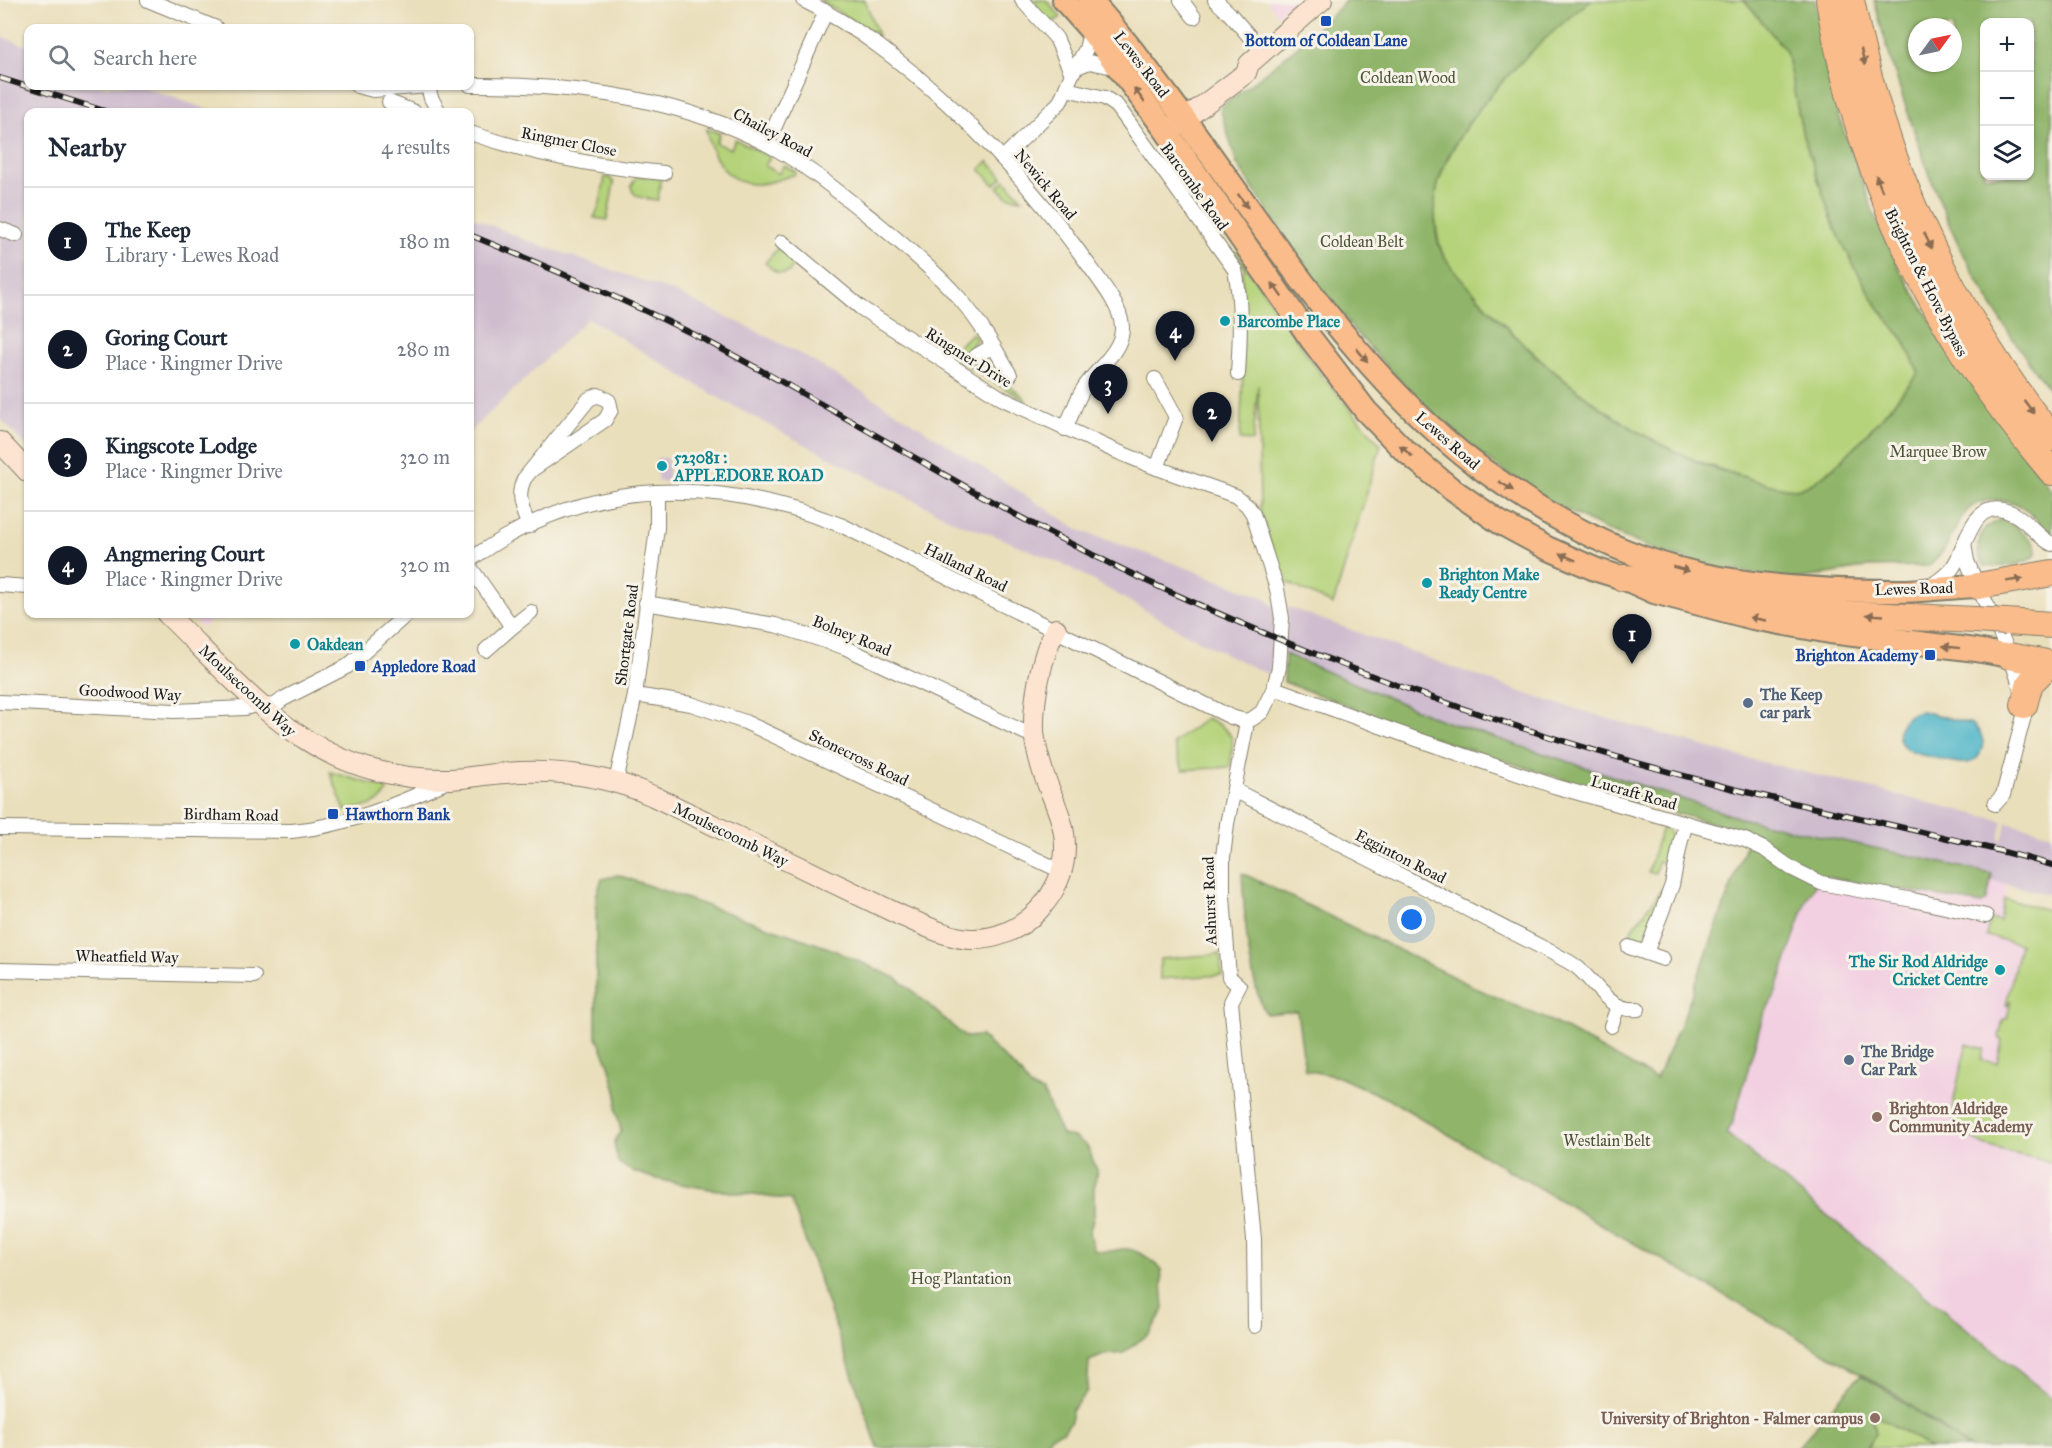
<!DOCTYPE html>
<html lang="en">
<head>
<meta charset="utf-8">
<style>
  :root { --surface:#fff; --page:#f2f2f3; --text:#1f2937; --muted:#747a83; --line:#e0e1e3; --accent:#111827 }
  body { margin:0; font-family:"IM FELL Great Primer",serif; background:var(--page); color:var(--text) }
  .controls { position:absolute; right:18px; top:18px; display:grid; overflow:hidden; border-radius:12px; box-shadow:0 2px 4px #0004 }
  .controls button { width:54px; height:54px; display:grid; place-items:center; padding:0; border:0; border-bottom:2px solid var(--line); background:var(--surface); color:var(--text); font:30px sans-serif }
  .compass { position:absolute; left:1908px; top:18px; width:54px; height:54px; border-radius:50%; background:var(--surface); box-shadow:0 2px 4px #0004; rotate:57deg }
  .you { position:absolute; left:1412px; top:920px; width:21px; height:21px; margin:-15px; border:4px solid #fff; border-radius:50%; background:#1a73e8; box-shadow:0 0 0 9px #1a73e833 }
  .badge { display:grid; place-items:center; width:39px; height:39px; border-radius:50%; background:var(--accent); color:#fff; font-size:20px; font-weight:700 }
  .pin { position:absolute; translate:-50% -50px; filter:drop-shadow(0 2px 3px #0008) }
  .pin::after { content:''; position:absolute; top:32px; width:21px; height:18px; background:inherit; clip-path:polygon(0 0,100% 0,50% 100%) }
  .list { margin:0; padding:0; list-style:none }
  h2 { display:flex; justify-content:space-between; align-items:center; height:78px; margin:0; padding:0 24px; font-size:26px }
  h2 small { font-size:20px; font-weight:400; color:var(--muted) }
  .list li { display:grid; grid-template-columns:39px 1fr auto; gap:18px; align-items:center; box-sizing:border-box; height:108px; padding:0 24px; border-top:2px solid var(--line) }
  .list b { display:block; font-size:22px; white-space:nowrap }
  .list p { margin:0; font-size:20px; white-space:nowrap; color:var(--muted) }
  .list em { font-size:20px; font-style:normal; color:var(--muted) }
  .icon { flex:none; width:33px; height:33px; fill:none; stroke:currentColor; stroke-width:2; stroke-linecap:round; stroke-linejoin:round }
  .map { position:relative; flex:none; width:2052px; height:1448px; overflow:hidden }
  .search { position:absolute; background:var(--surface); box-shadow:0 2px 4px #0004; left:24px; top:24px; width:450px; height:66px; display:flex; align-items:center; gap:15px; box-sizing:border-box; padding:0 21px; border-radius:12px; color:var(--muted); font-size:22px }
  .panel { position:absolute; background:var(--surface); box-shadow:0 2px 4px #0004; left:24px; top:108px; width:450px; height:510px; border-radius:12px }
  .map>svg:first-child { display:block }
</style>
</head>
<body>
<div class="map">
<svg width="2052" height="1448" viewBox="0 0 2052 1448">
  <rect width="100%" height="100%" fill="#f7f3e8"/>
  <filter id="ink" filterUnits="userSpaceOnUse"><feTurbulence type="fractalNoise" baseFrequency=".0167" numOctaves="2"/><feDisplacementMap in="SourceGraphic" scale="12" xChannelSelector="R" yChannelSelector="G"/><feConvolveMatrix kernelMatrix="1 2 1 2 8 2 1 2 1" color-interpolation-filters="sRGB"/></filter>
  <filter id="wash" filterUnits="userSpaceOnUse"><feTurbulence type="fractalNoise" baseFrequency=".008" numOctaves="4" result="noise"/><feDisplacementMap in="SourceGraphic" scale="24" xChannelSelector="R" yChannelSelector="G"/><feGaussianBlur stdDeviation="1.35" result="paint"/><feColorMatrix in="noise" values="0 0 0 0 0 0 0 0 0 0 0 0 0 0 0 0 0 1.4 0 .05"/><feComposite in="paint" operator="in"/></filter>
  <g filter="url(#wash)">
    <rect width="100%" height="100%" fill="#eadfbb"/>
    <!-- built -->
    <g fill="#f2cfe1">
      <polygon points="1267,0 1295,0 1277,15"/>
      <polygon points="188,614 217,614 202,628"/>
      <polygon points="1745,848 1903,859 2008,884 2006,899 2052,911 2052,1398 1726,1133 1685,1013"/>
    </g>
    <!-- industrial -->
    <g fill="#cfbdcf">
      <polygon points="0,36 28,46 28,86 140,86 215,112 28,112 28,448 0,418"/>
      <polygon points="470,216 523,239 674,292 761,333 804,356 898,413 1081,531 1182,566 1265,598 1276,609 1274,631 1286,637 1288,607 1535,697 1730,754 2003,821 1999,839 2002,840 2007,822 2052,834 2052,895 1903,859 1626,799 1284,682 1285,654 1273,650 1270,675 1238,660 1181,631 1071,568 996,536 958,523 785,434 715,396 588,318 470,432"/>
      <polygon points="656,458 667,458 669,481 658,482"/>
    </g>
    <!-- green -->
    <g fill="#b5d37a" stroke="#68784b" stroke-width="1.5">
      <polygon points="819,0 865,0 878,36"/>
      <polygon points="1029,0 1046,0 1061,17 1050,24"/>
      <path d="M1591 0H1744L1786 51 1803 136 1834 226 1855 268 1878 307 1903 339 1919 373C1891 404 1841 471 1805 487 1793 493 1764 483 1751 479 1722 470 1693 461 1665 446 1592 409 1527 352 1472 290 1462 279 1450 268 1443 255 1438 242 1435 223 1435 209 1434 137 1537 42 1591 0Z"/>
      <path d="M706 129 720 133 716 143 731 149 735 139 770 157 765 166 778 174 784 165 796 172 794 175C782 178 769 184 757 184 726 185 711 155 706 129Z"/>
      <polygon points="988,161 1003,177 994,185 980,169"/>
      <path d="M637 176 661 178 658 200C646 198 633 200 631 186Z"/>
      <polygon points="605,177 610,178 614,183 607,220 594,218 600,204"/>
      <polygon points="1005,180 1022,199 1007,196 998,187"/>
      <path d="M779 247 791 257 793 264 790 271C779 278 773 269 765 263Z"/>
      <polygon points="1236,251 1321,375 1381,445 1333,605 1282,580 1260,511 1258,385 1253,441 1240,440 1243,371 1242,273 1245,268 1231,252"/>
      <polygon points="972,333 977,338 966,353 974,365 991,361 1002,380 1024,397 1026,401 949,355"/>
      <path d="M1207 718C1235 733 1235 736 1230 767L1183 770 1173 743Z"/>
      <path d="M330 772 385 788 387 790C383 806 359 808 345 811Z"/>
      <path d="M1662 827C1677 834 1671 851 1669 864L1658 861 1655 874 1648 872Z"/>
      <polygon points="1663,888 1666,889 1645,937 1636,943 1628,941 1632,929"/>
      <path d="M2004 899 2052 911V1162C2024 1155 1956 1148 1953 1113 1952 1099 1963 1060 1967 1044L1984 1049 1981 1060 1997 1063 2002 1041 1999 1037 2003 1019H2007L2011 1001H2009L2008 1006 2006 1005 2020 944 1986 936 1990 919 2000 921Z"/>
      <polygon points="1220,954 1222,975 1160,979 1160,959"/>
      <polygon points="1871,1412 1905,1432 1929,1448 1867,1448 1876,1433"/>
    </g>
    <!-- forest -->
    <g fill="#90b56a" stroke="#566843" stroke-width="1.5" fill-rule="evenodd">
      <path d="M1346 0H1591C1537 42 1433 137 1435 209 1435 218 1436 234 1438 242 1443 262 1462 278 1475 294 1539 366 1620 433 1711 467 1724 472 1738 475 1751 479 1764 483 1793 493 1805 487 1841 471 1892 404 1919 373L1903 339 1878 307 1855 268 1834 226 1803 136 1786 51 1744 0H1815L1827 74 1838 115 1876 219 1900 270 1948 349 2019 449 2052 490V533C2038 525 2031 510 2017 504 2010 501 2001 500 1994 500 1964 501 1959 523 1947 545 1942 553 1936 560 1929 566L1869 567 1792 580 1708 566 1653 549 1604 529 1551 502 1506 473 1470 446 1435 415 1401 382 1353 329 1299 258 1237 164 1220 108C1263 74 1309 41 1346 0Z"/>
      <path d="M1874 0H2052V394C2018 349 1987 301 1962 251 1943 214 1929 175 1916 136 1900 91 1886 46 1874 0ZM1984 22H2030V176H1984ZM1917 27H1953V63H1917Z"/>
      <path d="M2002 520C2012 523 2042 542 2035 555 2029 565 1995 568 1985 566 1971 549 1980 523 2002 520Z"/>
      <path d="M1285 654 1441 720 1740 818 1992 874 1987 900 1982 904 1820 876 1806 901 1775 995 1763 1016 1732 1125 1726 1133 2052 1398V1448H1970L1886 1388 1588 1217 1392 1101 1339 1077 1305 1070 1297 1011 1266 1014C1248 980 1244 912 1242 873L1478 989 1553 1022 1656 1079 1685 1013 1750 834 1626 799 1448 743 1284 682Z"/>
      <path d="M618 875 829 948 896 978 914 992 965 1037 981 1036 1021 1074 1029 1087 1043 1092 1062 1135 1074 1137 1087 1146 1097 1170 1094 1189V1216L1089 1233 1094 1250C1109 1253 1109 1251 1123 1249 1137 1248 1150 1259 1161 1268L1164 1309 1150 1333 1123 1353 1104 1355 1089 1361 1087 1391 1071 1411V1421L1064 1431 1051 1436 1043 1448H878L791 1200C755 1194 640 1185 618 1162L614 1143 621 1131 616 1110 617 1095 609 1065 596 1035V896L602 879Z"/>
      <polygon points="1860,1375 1883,1388 1968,1448 1929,1448 1905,1432 1871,1413 1876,1433 1867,1448 1797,1448"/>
    </g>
    <!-- water -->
    <path fill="#4ab4c7" stroke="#336872" stroke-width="1.5" d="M1921 711 1972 724 1980 732 1983 741C1981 774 1952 762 1932 757 1923 755 1912 754 1905 748 1890 734 1903 713 1921 711Z"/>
  </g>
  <g filter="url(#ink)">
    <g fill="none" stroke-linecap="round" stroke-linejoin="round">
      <defs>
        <g id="street">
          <polyline points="148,0 216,28"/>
          <path d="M803 0C858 27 902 62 947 103 999 151 1044 203 1085 260 1097 277 1122 307 1122 327 1123 351 1096 369 1084 388 1076 400 1072 415 1065 429"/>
          <polyline points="1022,0 1056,38 1072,74"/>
          <polyline points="1181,0 1194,17"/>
          <polyline points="1215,0 1229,13 1263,52"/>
          <polyline points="1077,67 1089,62 1119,68"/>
          <path d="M470 85C569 84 676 97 765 143 806 164 841 194 876 222 905 246 935 271 960 299 980 322 995 348 1010 375"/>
          <polyline points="357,86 373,90 430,86"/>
          <polyline points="428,86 431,98 439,112"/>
          <path d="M1066 89 1105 98 1117 106 1235 270C1242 303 1240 340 1238 374"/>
          <polyline points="389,102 414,112"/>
          <path d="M470 133C533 154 598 167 664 173"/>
          <polyline points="767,144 826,11"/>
          <polyline points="1003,158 1060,102 1072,74 1086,49 1089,37 1088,29"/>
          <polyline points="0,229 16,235"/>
          <polyline points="782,242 861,308 1003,399 1111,449 1157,468 1236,496 1247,505 1253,514 1277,589 1282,618 1279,667 1274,688 1262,712 1252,719 1245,721 1246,728 1227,824 1223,857 1223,896 1229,977 1239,986 1231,1002 1254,1239 1255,1326"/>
          <polyline points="976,356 993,346"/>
          <polyline points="1155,379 1176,417 1157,468"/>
          <path d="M529 526C522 510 516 496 524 479L589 399 598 395 609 401 611 410 605 420 533 469"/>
          <path d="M1964 543 1967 561C1984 605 2025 671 2024 716L2003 795 1995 804"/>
          <path d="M470 560C586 475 714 476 843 526L1231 717 1245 721"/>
          <polyline points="470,567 512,627 486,650"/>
          <polyline points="0,585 28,587"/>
          <path d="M1928 588C1936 582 1947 576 1953 567 1968 546 1971 495 2012 513 2028 520 2037 537 2052 544"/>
          <polyline points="646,603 775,625 844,647 1026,733 1034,732"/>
          <polyline points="512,627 531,612"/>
          <polyline points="1274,688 1416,739 1554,786 1745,840 1764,849 1791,868 1821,883 1913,900 1986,916"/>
          <polyline points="635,695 691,704 745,722 1061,871"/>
          <polyline points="0,702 174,711 245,708 258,704 274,706 283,699 348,666 407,614"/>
          <polyline points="616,782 635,695 657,528 657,492"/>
          <path d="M1234 790 1553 953C1561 958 1571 962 1578 968 1596 983 1610 1013 1638 1009"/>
          <path d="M0 828 292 831C347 826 398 804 448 781"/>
          <polyline points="1629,947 1646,953"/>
          <polyline points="1663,959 1646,953 1672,885 1681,840 1686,823"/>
          <polyline points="0,970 254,976"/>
          <polyline points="1611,1026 1618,1006"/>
        </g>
        <g id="secondary">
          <polyline points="1173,128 1246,73 1249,64 1322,0"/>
          <polyline points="0,442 28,472"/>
          <path d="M167 614C255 700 316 782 451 779 469 778 487 774 506 773 556 769 607 776 653 796L902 916C924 925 947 938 971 939 1021 941 1066 895 1065 846 1065 820 1051 796 1043 772 1039 759 1035 745 1034 731 1033 702 1041 654 1056 629"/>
        </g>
        <g id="primary">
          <polyline points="1064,0 1088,27 1167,132 1311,339 1366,411 1403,449 1450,488 1499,522 1547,548 1597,570 1623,578 1654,592 1753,618 1830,632 1976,650 2009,656"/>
          <path d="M1090 0C1214 139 1300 310 1440 435 1467 460 1497 480 1527 500 1579 533 1638 560 1699 574 1763 588 1833 591 1898 591 1925 591 1951 587 1978 586"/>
        </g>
        <g id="highway">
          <path d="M1829 0C1849 126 1898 252 1967 359 1993 399 2022 436 2052 472"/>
          <path d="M1851 0C1884 168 1947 303 2052 438"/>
          <polyline points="1623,578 1655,580 1764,604 1846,614 1975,620"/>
          <polyline points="1978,586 2052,573"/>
          <polyline points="2006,622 2052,625"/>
          <polyline points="2009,656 2052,664"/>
          <polyline points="2024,705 2030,683 2048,665"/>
        </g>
      </defs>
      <!-- street casing -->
      <use href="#street" stroke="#837e6c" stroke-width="16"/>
      <!-- secondary casing -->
      <use href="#secondary" stroke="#837e6c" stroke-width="22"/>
      <!-- primary casing -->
      <use href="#primary" stroke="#837e6c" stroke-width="26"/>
      <!-- highway casing -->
      <use href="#highway" stroke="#837e6c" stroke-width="28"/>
      <!-- street -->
      <use href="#street" stroke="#fff" stroke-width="14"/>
      <!-- secondary -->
      <use href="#secondary" stroke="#fde4d0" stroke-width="20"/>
      <!-- primary -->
      <use href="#primary" stroke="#f9bc8a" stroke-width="22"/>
      <!-- highway -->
      <use href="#highway" stroke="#f9bc8a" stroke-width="26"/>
      <defs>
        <g id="rail">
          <polyline points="0,78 108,112"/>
          <path d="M470 235C546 266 623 299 697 336 807 393 912 458 1020 517 1108 565 1200 607 1293 645 1433 702 1579 749 1726 787 1834 814 1944 834 2052 865"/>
        </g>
      </defs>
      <!-- rail casing -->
      <use href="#rail" stroke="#1c1c1c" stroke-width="6"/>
      <!-- rail -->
      <use href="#rail" stroke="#f7f3e8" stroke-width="4" stroke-dasharray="11" stroke-linecap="butt"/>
      <defs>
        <polyline id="highway-bridge" points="1975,620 2006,622"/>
      </defs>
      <!-- highway-bridge casing -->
      <use href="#highway-bridge" stroke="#837e6c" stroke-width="28" stroke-linecap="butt"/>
      <!-- highway-bridge -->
      <use href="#highway-bridge" stroke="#f9bc8a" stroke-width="26"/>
    </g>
    <!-- one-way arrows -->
    <defs><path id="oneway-solid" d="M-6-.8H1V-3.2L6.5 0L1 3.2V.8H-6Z" transform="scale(1.5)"/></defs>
    <g fill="#8a6c53">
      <use href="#oneway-solid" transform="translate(1863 57) rotate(76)"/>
      <use href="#oneway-solid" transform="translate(1139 95) rotate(-127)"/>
      <use href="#oneway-solid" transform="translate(1879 183) rotate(-111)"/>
      <use href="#oneway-solid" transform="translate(1243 201) rotate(54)"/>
      <use href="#oneway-solid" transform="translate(1928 241) rotate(65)"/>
      <use href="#oneway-solid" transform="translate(1277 290) rotate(-125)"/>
      <use href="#oneway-solid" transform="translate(1362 355) rotate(50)"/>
      <use href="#oneway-solid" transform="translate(2029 407) rotate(53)"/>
      <use href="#oneway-solid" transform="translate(1406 451) rotate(-138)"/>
      <use href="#oneway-solid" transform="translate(1506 486) rotate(33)"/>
      <use href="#oneway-solid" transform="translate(1568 557) rotate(-156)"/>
      <use href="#oneway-solid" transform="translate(1681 569) rotate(15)"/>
      <use href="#oneway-solid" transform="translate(2015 580) rotate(-9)"/>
      <use href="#oneway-solid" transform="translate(1875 615) rotate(-177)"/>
      <use href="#oneway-solid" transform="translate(1758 619) rotate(-169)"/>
      <use href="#oneway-solid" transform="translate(1951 647) rotate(-173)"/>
    </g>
  </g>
  <!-- markers -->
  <g fill="#1a4fb4" stroke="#f7f3e8" stroke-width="2">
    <rect x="1320" y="15" width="12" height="12" rx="3"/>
    <rect x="1924" y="649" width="12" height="12" rx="3"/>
    <rect x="354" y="660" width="12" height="12" rx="3"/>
    <rect x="327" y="808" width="12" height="12" rx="3"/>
  </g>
  <g fill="#0f9aa8" stroke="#f7f3e8" stroke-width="2">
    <circle cx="1225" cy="321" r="6"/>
    <circle cx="662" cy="466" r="6"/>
    <circle cx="1427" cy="583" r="6"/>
    <circle cx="295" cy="644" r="6"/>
    <circle cx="2000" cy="970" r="6"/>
  </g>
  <g fill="#5c6f8a" stroke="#f7f3e8" stroke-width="2">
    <circle cx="1748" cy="703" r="6"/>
    <circle cx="1849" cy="1060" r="6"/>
  </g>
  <g fill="#8d6e63" stroke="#f7f3e8" stroke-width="2">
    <circle cx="1877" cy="1117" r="6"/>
    <circle cx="1875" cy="1418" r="6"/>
  </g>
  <g text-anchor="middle" stroke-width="6" stroke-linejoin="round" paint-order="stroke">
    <!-- transit labels -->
    <g font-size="16" font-weight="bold" fill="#164399" stroke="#f7f3e8" text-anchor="start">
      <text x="1326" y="46" text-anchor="middle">Bottom of Coldean Lane</text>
      <text x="1918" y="661" text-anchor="end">Brighton Academy</text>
      <text x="372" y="672">Appledore Road</text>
      <text x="345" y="820">Hawthorn Bank</text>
    </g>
    <!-- street labels -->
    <g font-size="16" fill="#1c1c1c" stroke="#f7f3e8">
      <text transform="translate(1142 64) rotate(52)" y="6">Lewes Road</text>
      <text transform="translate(773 132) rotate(28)" y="6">Chailey Road</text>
      <text transform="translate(569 141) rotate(11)" y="6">Ringmer Close</text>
      <text transform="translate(1046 184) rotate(50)" y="6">Newick Road</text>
      <text transform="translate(1195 186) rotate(54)" y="6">Barcombe Road</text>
      <text transform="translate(1927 282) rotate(63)" y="6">Brighton &amp; Hove Bypass</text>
      <text transform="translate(969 357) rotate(32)" y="6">Ringmer Drive</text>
      <text transform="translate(1448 440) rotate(41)" y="6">Lewes Road</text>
      <text transform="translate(966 567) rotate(26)" y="6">Halland Road</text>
      <text transform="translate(1914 588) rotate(-2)" y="6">Lewes Road</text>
      <text transform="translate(626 635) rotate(-83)" y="6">Shortgate Road</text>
      <text transform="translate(852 635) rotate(22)" y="6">Bolney Road</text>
      <text transform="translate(248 690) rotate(43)" y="6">Moulsecoomb Way</text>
      <text transform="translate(130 692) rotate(3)" y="6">Goodwood Way</text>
      <text transform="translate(859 757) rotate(26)" y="6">Stonecross Road</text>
      <text transform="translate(1634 792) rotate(16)" y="6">Lucraft Road</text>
      <text transform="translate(231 814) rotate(1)" y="6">Birdham Road</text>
      <text transform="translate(731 834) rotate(26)" y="6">Moulsecoomb Way</text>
      <text transform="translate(1401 856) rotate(27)" y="6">Egginton Road</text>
      <text transform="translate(1209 901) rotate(-92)" y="6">Ashurst Road</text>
      <text transform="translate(127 956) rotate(1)" y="6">Wheatfield Way</text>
    </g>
    <!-- park labels -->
    <g font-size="16" fill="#4a5338" stroke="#f7f3e8">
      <text x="1408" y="83">Coldean Wood</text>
      <text x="1362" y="247">Coldean Belt</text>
      <text x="1938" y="457">Marquee Brow</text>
      <text x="1607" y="1146">Westlain Belt</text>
      <text x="961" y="1284">Hog Plantation</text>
    </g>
    <!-- culture labels -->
    <g font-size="16" font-weight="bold" fill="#0d838f" stroke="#f7f3e8" text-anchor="start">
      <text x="1237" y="327">Barcombe Place</text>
      <text x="674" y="463">523081 :<tspan x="674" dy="18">APPLEDORE ROAD</tspan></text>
      <text x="1439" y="580">Brighton Make<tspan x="1439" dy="18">Ready Centre</tspan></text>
      <text x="307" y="650">Oakdean</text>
      <text x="1988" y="967" text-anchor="end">The Sir Rod Aldridge<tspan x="1988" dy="18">Cricket Centre</tspan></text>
    </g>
    <!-- service labels -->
    <g font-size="16" font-weight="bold" fill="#4e5e75" stroke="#f7f3e8" text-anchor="start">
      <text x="1760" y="700">The Keep<tspan x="1760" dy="18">car park</tspan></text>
      <text x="1861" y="1057">The Bridge<tspan x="1861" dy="18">Car Park</tspan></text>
    </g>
    <!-- education labels -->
    <g font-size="16" font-weight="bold" fill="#785e54" stroke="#f7f3e8" text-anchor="start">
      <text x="1889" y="1114">Brighton Aldridge<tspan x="1889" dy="18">Community Academy</tspan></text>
      <text x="1863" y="1424" text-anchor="end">University of Brighton - Falmer campus</text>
    </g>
  </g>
</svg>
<div class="controls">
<button>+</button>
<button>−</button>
<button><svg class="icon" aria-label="layers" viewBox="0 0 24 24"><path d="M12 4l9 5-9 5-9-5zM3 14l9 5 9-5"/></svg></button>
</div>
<svg class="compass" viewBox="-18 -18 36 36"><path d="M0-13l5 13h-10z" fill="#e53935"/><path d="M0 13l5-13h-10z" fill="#747a83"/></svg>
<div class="you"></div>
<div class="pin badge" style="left:1632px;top:664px">1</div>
<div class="pin badge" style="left:1212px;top:442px">2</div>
<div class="pin badge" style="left:1108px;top:414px">3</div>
<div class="pin badge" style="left:1175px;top:361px">4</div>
<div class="search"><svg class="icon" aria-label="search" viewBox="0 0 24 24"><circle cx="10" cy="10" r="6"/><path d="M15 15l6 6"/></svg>Search here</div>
<section class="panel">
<h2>Nearby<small>4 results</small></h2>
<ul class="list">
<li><span class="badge">1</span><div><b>The Keep</b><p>Library · Lewes Road</p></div><em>180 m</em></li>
<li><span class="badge">2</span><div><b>Goring Court</b><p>Place · Ringmer Drive</p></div><em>280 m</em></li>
<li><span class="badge">3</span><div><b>Kingscote Lodge</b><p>Place · Ringmer Drive</p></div><em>320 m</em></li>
<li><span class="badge">4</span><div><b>Angmering Court</b><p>Place · Ringmer Drive</p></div><em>320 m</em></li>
</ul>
</section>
</div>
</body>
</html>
